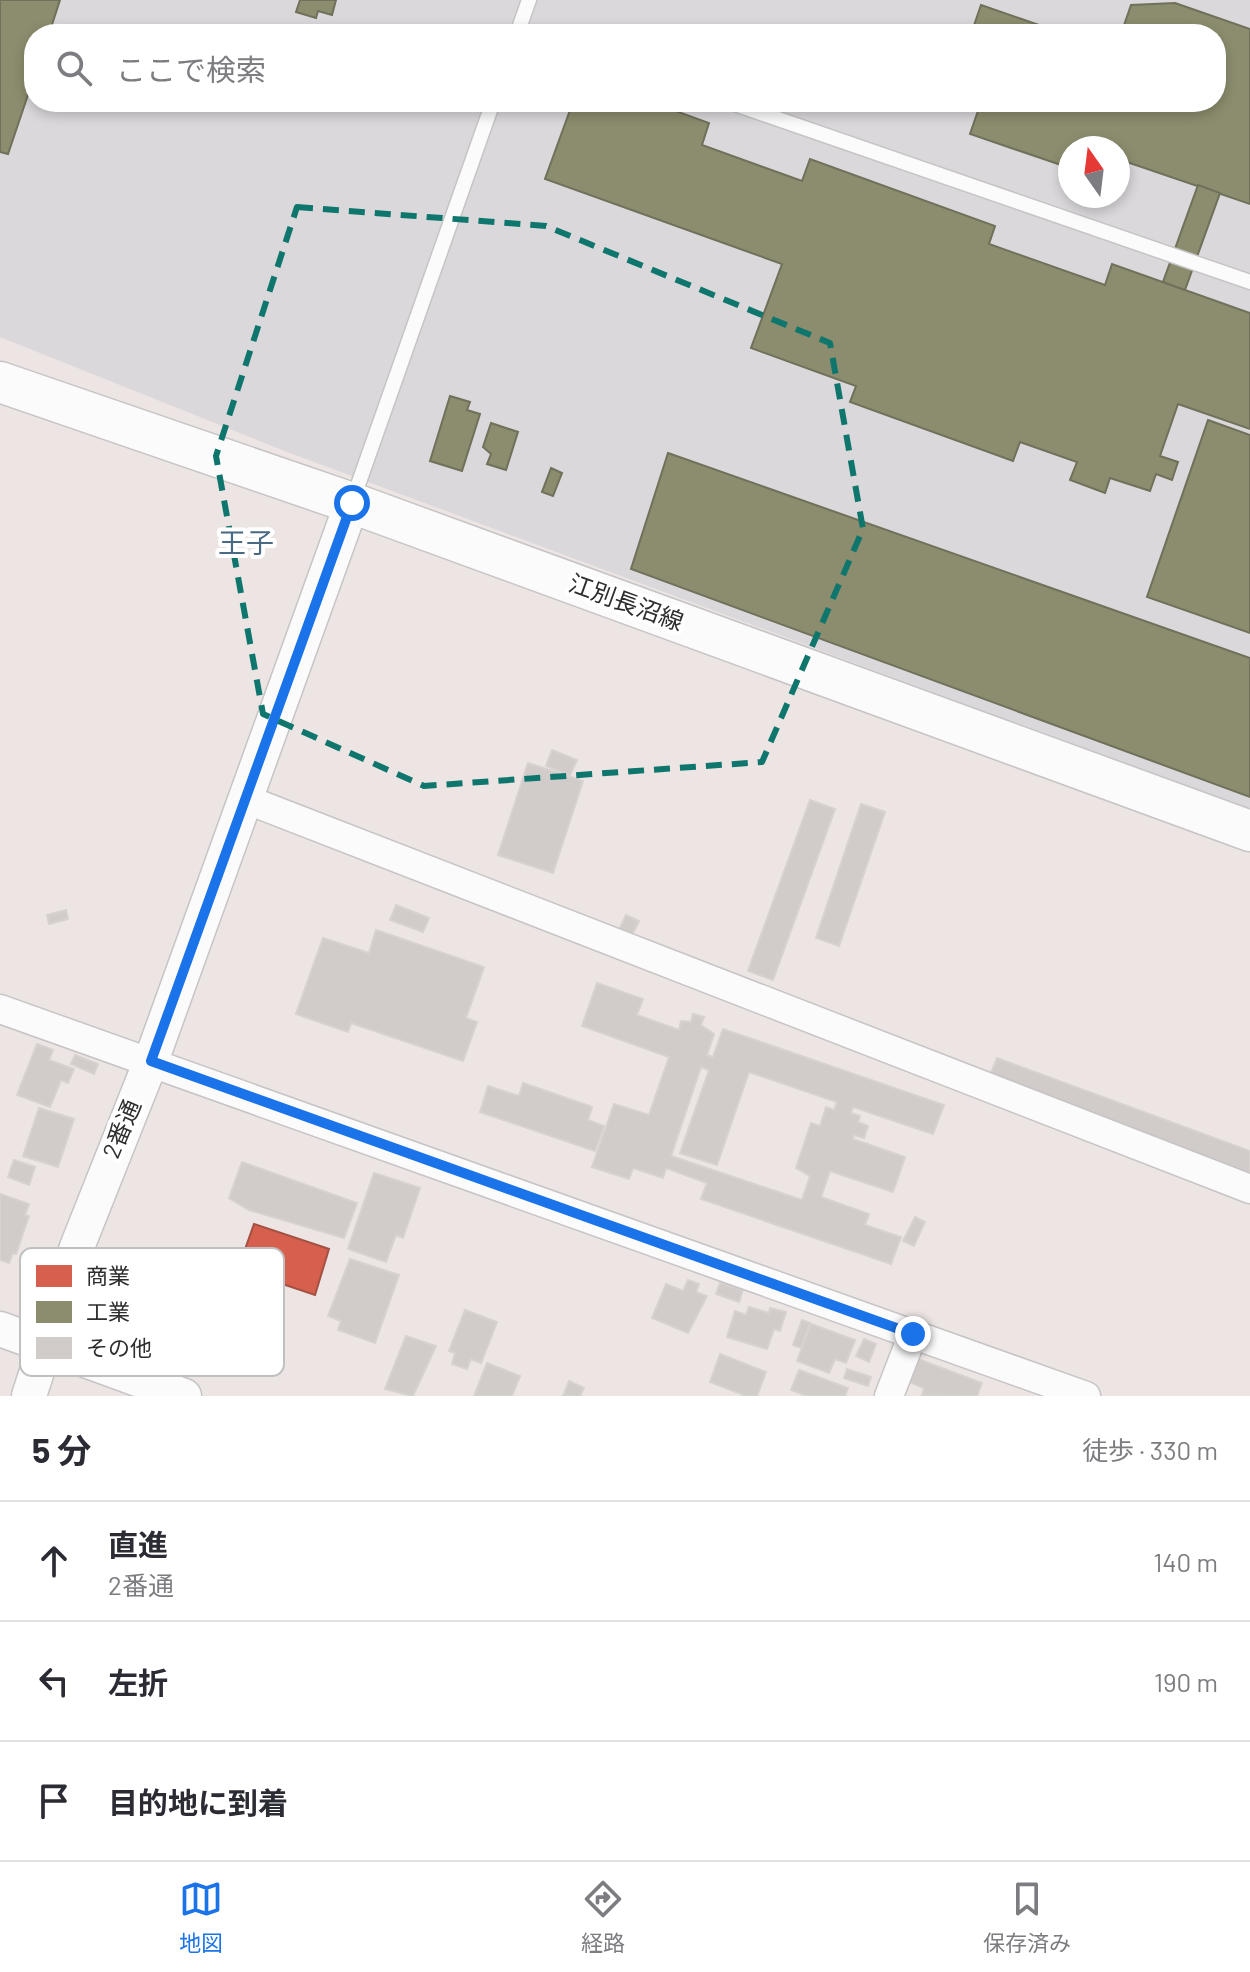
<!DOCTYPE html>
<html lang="ja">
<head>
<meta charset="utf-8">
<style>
  :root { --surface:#fff; --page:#f2f2f3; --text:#2b2b33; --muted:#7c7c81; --line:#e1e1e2; --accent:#1a73e8 }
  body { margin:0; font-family:Barlow,"Noto Sans JP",sans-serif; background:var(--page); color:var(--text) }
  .compass { position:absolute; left:1058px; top:136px; width:72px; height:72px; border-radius:50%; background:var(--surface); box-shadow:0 4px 12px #0003; rotate:346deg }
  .stop { position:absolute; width:24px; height:24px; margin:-18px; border:6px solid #1a73e8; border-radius:50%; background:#fff }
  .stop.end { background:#1a73e8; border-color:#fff; box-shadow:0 2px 8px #0008 }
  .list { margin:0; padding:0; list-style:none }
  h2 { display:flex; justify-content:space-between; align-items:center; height:104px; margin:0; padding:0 32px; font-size:34px }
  h2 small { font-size:26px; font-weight:400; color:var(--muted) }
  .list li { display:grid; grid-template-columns:52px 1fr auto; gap:24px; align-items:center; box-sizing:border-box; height:120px; padding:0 32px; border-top:2px solid var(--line) }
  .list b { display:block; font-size:30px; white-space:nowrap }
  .list p { margin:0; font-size:26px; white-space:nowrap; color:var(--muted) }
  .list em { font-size:26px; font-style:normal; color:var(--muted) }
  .icon { flex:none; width:44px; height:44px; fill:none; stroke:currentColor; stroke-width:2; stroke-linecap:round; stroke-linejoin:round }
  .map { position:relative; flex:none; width:1250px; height:1396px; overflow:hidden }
  .search { position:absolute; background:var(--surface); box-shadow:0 4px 12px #0003; left:24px; right:24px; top:24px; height:88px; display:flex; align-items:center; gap:20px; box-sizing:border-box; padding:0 28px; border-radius:32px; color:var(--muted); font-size:30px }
  .sheet { height:464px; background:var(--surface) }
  nav { display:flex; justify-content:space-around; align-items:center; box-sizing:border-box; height:112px; border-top:2px solid var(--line); background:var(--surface); font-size:22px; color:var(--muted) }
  nav a { display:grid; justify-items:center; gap:4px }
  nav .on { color:var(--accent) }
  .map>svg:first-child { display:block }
</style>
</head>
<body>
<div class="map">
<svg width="1250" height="1396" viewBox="0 0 1250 1396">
  <rect width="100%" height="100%" fill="#ece5e4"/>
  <!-- industrial -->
  <path fill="#dad8db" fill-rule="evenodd" d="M0 0H1250V810L282 450 0 337ZM34 34H1216V102H34ZM1070 148H1118V196H1070Z"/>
  <!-- shops -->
  <polygon fill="#d6604d" stroke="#a45144" stroke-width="2" points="254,1224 329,1249 315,1295 238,1269"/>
  <!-- industry -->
  <g fill="#8c8c6e" stroke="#70705b" stroke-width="2">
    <polygon points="0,0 60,0 49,34 34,34 34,77 8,154 0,152"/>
    <polygon points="300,0 336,0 332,15 318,11 316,18 296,12"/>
    <polygon points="1175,3 1250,29 1250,204 1118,159 1118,148 1070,148 1070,168 970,134 980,105 970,102 1216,102 1216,34 1121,34 1131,5"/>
    <polygon points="981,5 1065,34 971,34"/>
    <polygon points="573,102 651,102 709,123 702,145 802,181 810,159 995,226 989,244 1105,285 1112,264 1250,313 1250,429 1178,404 1160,456 1178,462 1172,480 1156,474 1150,491 1110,478 1105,493 1070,480 1077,462 1020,442 1013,461 850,402 856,386 751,348 782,264 545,179"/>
    <polygon points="1198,185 1220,193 1185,290 1163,282"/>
    <polygon points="450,396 470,402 467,410 480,414 462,471 430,461"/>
    <polygon points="1208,420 1250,435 1250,633 1147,597"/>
    <polygon points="491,423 518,432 506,470 487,464 491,454 483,447"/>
    <polygon points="668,453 1250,658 1250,797 631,569"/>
    <polygon points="551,468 562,473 553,496 542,492"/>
  </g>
  <!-- building -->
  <g fill="#d1cbca" stroke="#d7d1d0" stroke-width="2" fill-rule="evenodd">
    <polygon points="552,750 577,760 570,775 546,766"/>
    <polygon points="528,763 583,781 553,873 498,855"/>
    <polygon points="810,800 835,809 773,980 748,971"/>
    <polygon points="861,804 885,812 839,946 816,938"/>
    <polygon points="396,905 429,918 423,932 390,920"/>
    <polygon points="66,910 68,919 49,924 47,915"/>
    <polygon points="626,915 639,921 632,935 619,930"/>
    <polygon points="376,930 484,967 466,1018 477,1022 463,1061 351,1023 348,1032 296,1014 323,938 369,953"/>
    <path d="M597 983 643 999 637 1015 679 1030 681 1021 691 1022 693 1014 704 1017 701 1025 714 1034 707 1055 713 1057 723 1029 944 1105 933 1134 853 1107 851 1113 860 1116 858 1122 868 1126 864 1138 854 1135 853 1139 905 1157 893 1192 830 1171 821 1197 869 1214 865 1225 901 1237 891 1264 701 1199 707 1183 666 1168 663 1178 633 1168 629 1179 592 1167 614 1104 649 1115 669 1057 582 1026ZM701 1067 709 1070 680 1153 717 1165 749 1072 837 1102 834 1110 826 1107 820 1126 811 1123 796 1168 810 1176 802 1200 671 1156Z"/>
    <polygon points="37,1044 53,1050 49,1060 74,1069 68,1083 61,1080 50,1107 17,1095"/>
    <polygon points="75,1055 98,1064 94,1074 71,1064"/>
    <polygon points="997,1058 1250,1151 1250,1174 989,1078"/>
    <polygon points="523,1083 592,1107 588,1120 604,1126 595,1151 480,1112 488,1086 519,1096"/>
    <polygon points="39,1108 74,1119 58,1167 23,1156"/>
    <polygon points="14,1160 35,1167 29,1185 8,1177"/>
    <polygon points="242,1162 357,1203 344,1238 249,1210 229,1198"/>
    <polygon points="374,1173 420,1188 403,1238 396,1235 386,1262 348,1249"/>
    <polygon points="0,1194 29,1204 25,1215 29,1216 16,1254 13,1253 9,1263 0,1260"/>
    <polygon points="915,1217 925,1222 914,1246 903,1241"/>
    <polygon points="350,1259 399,1275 375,1343 338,1330 341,1321 328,1316"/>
    <polygon points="688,1280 699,1284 696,1292 707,1296 688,1333 652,1318 666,1284 683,1291"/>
    <polygon points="720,1283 743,1290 739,1302 716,1294"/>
    <polygon points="749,1307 769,1313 770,1308 786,1312 780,1331 774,1329 767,1349 727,1337 735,1311 746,1315"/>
    <polygon points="465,1310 497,1322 481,1363 471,1359 467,1369 452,1364 455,1353 449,1351"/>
    <polygon points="802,1320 810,1323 801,1348 793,1345"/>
    <polygon points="811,1324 855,1340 846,1363 835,1359 829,1373 797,1361"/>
    <polygon points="406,1336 436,1346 413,1396 385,1389"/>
    <polygon points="864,1339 876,1344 869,1362 856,1356"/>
    <polygon points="720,1354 766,1372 757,1396 746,1396 710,1382"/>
    <polygon points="918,1359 982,1383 977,1396 922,1395 924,1388 909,1382"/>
    <polygon points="487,1363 520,1376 512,1396 474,1396"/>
    <polygon points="847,1369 871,1377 868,1386 844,1378"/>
    <polygon points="799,1370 848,1388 845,1396 807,1396 791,1390"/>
    <polygon points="569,1381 584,1388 580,1396 563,1396"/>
  </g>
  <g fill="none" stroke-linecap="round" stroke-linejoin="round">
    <defs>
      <g id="service">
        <polyline points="517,34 529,0"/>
        <polyline points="729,102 1250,282"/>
        <polyline points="352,502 493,102"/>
      </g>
      <g id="minor">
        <polyline points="245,799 1250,1189"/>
        <polyline points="0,1009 1086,1396"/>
        <polyline points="889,1396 913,1334"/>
      </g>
      <g id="tertiary">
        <polyline points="0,1329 184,1396"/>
        <polyline points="29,1396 77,1247 151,1061 352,503"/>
      </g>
      <polyline id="secondary" points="0,382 352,503 1250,831"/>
    </defs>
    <!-- service casing -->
    <use href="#service" stroke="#c6c4c5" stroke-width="17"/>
    <!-- minor casing -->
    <use href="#minor" stroke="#c6c4c5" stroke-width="31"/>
    <!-- tertiary casing -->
    <use href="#tertiary" stroke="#c6c4c5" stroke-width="37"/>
    <!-- secondary casing -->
    <use href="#secondary" stroke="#c6c4c5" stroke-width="43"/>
    <!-- service -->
    <use href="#service" stroke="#fcfbfb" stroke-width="14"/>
    <!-- minor -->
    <use href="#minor" stroke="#fcfbfb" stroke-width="28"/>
    <!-- tertiary -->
    <use href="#tertiary" stroke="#fcfbfb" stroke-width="34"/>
    <!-- secondary -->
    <use href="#secondary" stroke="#fcfbfb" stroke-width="40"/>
  </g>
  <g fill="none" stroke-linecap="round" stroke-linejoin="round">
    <!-- route -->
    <polyline stroke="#1a73e8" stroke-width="10" points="352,503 151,1061 913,1334"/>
  </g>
  <!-- marked area -->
  <path fill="none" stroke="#0f766e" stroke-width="6" stroke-dasharray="16 10" stroke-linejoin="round" d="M297 207 546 226 830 343 863 529 762 762 424 786 263 714 216 456Z"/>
  <g text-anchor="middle" stroke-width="8" stroke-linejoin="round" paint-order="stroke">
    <!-- street labels -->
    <g font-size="24" fill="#2e2e2e" stroke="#fff">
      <text transform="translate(626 603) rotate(20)" y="8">江別長沼線</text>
      <text transform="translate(122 1129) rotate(-67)" y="8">2番通</text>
    </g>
    <!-- quarter labels -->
    <g font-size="28" fill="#4a6a83" stroke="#fff">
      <text x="246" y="553">王子</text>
    </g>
  </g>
  <!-- legend -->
  <rect x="20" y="1248" width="264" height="128" rx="12" fill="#fff" stroke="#c0c0c0" stroke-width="2"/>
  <rect x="36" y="1265" width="36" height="22" fill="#d6604d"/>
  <rect x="36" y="1301" width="36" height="22" fill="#8c8c6e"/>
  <rect x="36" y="1337" width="36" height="22" fill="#d1cbca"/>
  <g font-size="22" fill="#2e2e2e">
    <text x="86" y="1284">商業</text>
    <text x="86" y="1320">工業</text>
    <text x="86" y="1356">その他</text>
  </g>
</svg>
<svg class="compass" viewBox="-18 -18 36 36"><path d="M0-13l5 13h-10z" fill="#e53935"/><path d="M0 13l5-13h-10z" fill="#7c7c81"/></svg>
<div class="stop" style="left:352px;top:503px"></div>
<div class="stop end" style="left:913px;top:1334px"></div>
<div class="search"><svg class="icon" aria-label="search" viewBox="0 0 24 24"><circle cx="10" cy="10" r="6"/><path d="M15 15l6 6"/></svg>ここで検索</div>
</div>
<section class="sheet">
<h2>5 分<small>徒歩 · 330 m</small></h2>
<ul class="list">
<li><svg class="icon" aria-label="ahead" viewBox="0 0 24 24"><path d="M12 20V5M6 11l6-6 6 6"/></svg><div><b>直進</b><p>2番通</p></div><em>140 m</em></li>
<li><svg class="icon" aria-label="left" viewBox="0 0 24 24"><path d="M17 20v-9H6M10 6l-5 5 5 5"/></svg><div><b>左折</b></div><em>190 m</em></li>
<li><svg class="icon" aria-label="arrive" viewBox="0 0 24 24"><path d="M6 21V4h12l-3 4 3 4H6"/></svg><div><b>目的地に到着</b></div></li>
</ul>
</section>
<nav>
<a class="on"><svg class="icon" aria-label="map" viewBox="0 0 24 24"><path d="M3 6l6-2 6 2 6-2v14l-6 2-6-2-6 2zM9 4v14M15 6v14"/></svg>地図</a>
<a><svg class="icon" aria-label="directions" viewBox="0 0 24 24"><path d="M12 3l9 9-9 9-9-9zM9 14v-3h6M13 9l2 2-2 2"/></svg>経路</a>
<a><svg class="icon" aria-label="saved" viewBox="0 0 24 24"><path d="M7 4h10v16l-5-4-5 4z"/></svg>保存済み</a>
</nav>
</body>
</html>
